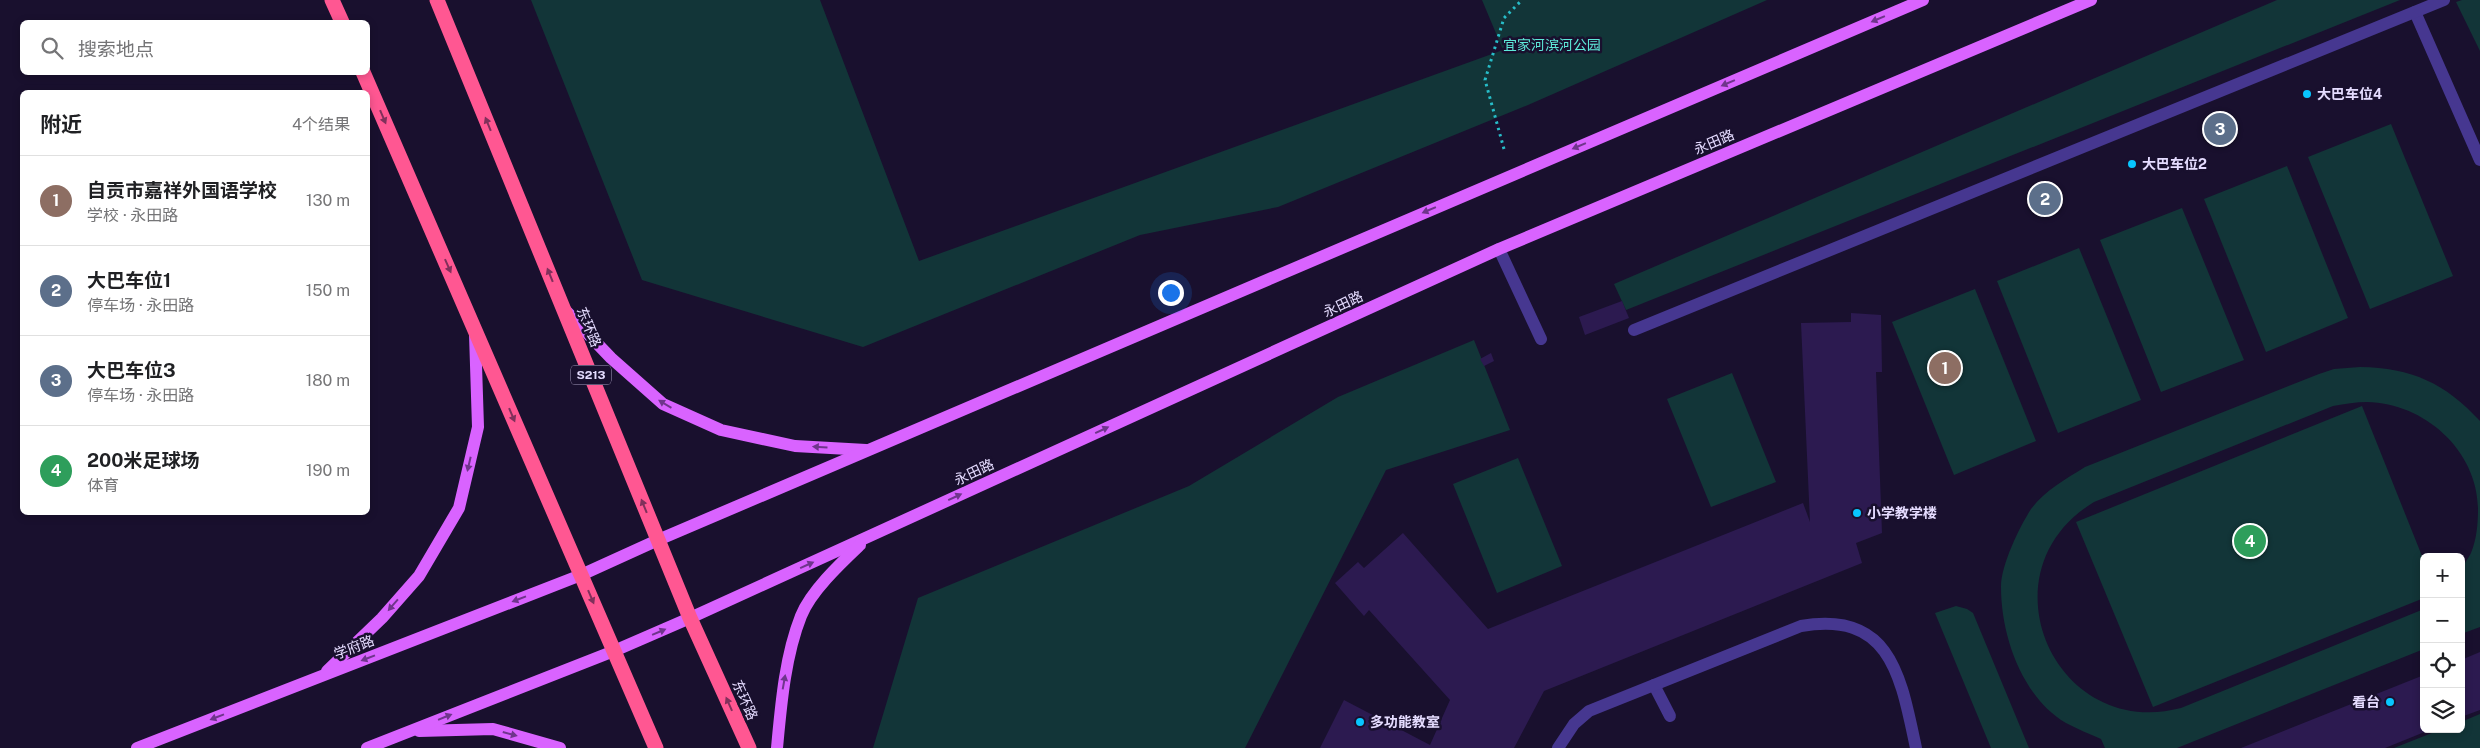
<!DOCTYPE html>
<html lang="zh">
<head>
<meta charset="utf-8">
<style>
  :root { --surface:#fff; --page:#f2f2f2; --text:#202124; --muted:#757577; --line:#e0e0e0; --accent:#156b87 }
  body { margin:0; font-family:"Public Sans","Noto Sans SC",sans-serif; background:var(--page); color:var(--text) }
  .controls { position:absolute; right:15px; bottom:15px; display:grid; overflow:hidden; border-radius:8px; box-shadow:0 2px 8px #0003 }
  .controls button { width:45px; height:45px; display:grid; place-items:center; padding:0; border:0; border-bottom:1px solid var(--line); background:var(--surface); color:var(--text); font:25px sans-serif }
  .you { position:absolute; left:1170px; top:292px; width:18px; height:18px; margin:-12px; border:4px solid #fff; border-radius:50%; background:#1a73e8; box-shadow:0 0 0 8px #1a73e833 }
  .badge { display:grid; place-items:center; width:32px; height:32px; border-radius:50%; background:var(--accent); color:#fff; font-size:16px; font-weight:700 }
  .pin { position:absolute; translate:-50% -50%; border:2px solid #fff; box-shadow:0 1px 5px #0006 }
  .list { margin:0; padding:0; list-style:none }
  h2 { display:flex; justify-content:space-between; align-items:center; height:65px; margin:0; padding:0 20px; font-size:21px }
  h2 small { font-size:16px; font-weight:400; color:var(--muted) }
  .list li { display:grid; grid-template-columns:32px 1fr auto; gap:15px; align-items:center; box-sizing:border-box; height:90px; padding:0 20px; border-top:1px solid var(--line) }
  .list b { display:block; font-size:19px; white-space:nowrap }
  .list p { margin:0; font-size:16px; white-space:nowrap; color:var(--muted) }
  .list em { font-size:16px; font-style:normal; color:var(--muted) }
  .icon { flex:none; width:28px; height:28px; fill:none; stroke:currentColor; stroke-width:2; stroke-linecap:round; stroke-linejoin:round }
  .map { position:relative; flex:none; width:2480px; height:748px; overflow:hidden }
  .search { position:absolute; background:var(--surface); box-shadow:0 2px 8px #0003; left:20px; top:20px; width:350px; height:55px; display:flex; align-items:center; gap:12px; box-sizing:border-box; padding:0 18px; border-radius:8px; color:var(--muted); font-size:19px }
  .panel { position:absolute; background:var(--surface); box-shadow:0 2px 8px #0003; left:20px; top:90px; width:350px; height:425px; border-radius:8px }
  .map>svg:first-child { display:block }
</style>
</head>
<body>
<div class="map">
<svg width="2480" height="748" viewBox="0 0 2480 748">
  <rect width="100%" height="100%" fill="#19102e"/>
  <!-- green -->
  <g fill="#123538">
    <polygon points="531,0 820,0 919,261 1503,50 1482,0 1767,0 1528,105 1278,207 1140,235 863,347 642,280"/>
    <polygon points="2277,0 2400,0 1626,310 1614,284"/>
    <polygon points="2462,0 2480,0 2480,51 2456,2"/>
    <polygon points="2391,124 2453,276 2370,309 2308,157"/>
    <polygon points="2287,166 2348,318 2266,352 2204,199"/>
    <polygon points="2182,208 2244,360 2161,392 2100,240"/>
    <polygon points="2079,248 2141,400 2058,433 1997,281"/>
    <polygon points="1975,289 2036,441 1954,475 1892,322"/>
    <polygon points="1474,340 1510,430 1386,470 1245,748 873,748 918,598 1189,486 1338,397"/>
    <path d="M2360 367C2412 368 2445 383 2480 421V627L2461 634C2461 615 2458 592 2461 573 2462 566 2468 559 2471 553 2477 538 2478 523 2478 508 2477 450 2424 403 2367 402 2356 402 2345 404 2333 406L2094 502C1980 571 2054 741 2181 708L2424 609V649L2177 748H2105L2101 739C2090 734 2077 729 2066 723 2022 697 2001 636 2001 587 2001 565 2019 528 2031 509 2044 491 2066 479 2085 467L2319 374 2334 369Z"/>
    <polygon points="1732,373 1776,482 1711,507 1667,399"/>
    <polygon points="2362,406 2424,561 2424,598 2153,707 2076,522"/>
    <polygon points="1518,458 1562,566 1497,593 1453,484"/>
    <polygon points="1956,606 1967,609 1973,613 2029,748 1991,748 1935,613"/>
    <polygon points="2480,714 2480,748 2394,748 2442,729 2461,729 2461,722"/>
  </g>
  <!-- building -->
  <g fill="#2c1a50">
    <polygon points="1622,301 1629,318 1585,335 1579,317"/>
    <polygon points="1851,313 1881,315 1882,372 1876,372 1882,533 1856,543 1862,563 1544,691 1514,748 1320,748 1344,700 1430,745 1450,700 1369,610 1364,616 1335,583 1358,562 1364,568 1403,533 1488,629 1803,503 1810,522 1801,323 1851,322"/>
    <polygon points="1491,353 1494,361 1484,366 1480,359"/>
    <polygon points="2480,652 2480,710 2461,717 2461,660"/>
    <polygon points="2424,675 2424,729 2432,729 2385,748 2241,748"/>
  </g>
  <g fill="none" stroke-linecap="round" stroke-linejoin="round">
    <!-- path -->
    <polyline stroke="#27bdc8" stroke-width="3" stroke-dasharray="2.5 4" stroke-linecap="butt" points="1504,149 1485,80 1504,18 1522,0"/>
    <!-- minor -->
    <g stroke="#463790" stroke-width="12">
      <polyline points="2415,12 2480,160"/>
      <polyline points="1499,249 1541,339"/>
      <polyline points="1634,330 2444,0"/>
      <polyline points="1654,685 1670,716"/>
      <path d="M1558 748 1574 724 1589 711 1801 626C1892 610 1901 679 1916 748"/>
    </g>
    <!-- major -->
    <g stroke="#d963ff" stroke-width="12">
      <polyline points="566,311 611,358 663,404 721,430 795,446 866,450"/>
      <polyline points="327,671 382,618 419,576 459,508 478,427 475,334"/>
      <polyline points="419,731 493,729 560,748"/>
      <polyline points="137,748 581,575 658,540 1923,0"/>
      <polyline points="367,748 614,651 690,618 1499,249 2091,0"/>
      <path d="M777 748C781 705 785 656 801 616 811 591 841 563 860 545"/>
    </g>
    <!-- highway -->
    <g stroke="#ff5792" stroke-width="15">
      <polyline points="332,0 342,22"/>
      <polyline points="437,0 690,618 749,748"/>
      <polyline points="363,72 656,748"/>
    </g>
  </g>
  <!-- one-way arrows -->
  <defs><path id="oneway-solid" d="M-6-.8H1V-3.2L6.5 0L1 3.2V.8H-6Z" transform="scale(1.25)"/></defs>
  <g fill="#6f358c">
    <use href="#oneway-solid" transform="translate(1878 19) rotate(157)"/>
    <use href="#oneway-solid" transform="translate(1728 83) rotate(157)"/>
    <use href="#oneway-solid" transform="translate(1579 146) rotate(157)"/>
    <use href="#oneway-solid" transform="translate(1429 210) rotate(157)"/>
    <use href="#oneway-solid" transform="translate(665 404) rotate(-149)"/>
    <use href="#oneway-solid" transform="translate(1102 430) rotate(-25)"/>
    <use href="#oneway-solid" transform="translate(820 447) rotate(-177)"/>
    <use href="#oneway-solid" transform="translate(469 464) rotate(103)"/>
    <use href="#oneway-solid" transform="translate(955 497) rotate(-25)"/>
    <use href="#oneway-solid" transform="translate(807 565) rotate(-24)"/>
    <use href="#oneway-solid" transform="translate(519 599) rotate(159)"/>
    <use href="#oneway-solid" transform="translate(393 605) rotate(131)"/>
    <use href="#oneway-solid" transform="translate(659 632) rotate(-23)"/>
    <use href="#oneway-solid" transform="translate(368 658) rotate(159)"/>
    <use href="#oneway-solid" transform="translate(784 682) rotate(-80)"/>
    <use href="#oneway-solid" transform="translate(217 717) rotate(159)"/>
    <use href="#oneway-solid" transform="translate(445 717) rotate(-22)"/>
    <use href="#oneway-solid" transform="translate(510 734) rotate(15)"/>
  </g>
  <g fill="#80305b">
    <use href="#oneway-solid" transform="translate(383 117) rotate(67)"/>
    <use href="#oneway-solid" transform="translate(488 124) rotate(-112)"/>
    <use href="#oneway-solid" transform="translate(448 266) rotate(66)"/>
    <use href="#oneway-solid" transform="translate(550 275) rotate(-112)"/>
    <use href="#oneway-solid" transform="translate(512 415) rotate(67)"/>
    <use href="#oneway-solid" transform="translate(644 506) rotate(-112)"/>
    <use href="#oneway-solid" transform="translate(591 597) rotate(67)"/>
    <use href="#oneway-solid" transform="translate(729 704) rotate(-114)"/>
  </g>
  <!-- markers -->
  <g fill="#08c6ff" stroke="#19102e" stroke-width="2">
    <circle cx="2307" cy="94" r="5"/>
    <circle cx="2132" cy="164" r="5"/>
    <circle cx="1857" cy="513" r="5"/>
    <circle cx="2390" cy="702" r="5"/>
    <circle cx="1360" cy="722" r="5"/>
  </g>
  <g text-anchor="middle" stroke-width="5" stroke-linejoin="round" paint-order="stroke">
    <!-- shield labels -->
    <rect fill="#19102e" stroke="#a89fc0" stroke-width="1" x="571" y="365.5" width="40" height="19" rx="4"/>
    <g font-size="12" font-weight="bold" fill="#e5dcff">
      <text x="591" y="379">S213</text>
    </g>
    <!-- park labels -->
    <g font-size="14" fill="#5ee9d9" stroke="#19102e">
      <text x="1552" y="50">宜家河滨河公园</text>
    </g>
    <!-- poi labels -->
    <g font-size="14" font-weight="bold" fill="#e5dcff" stroke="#19102e" text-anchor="start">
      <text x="2317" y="99">大巴车位4</text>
      <text x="2142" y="169">大巴车位2</text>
      <text x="1867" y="518">小学教学楼</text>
      <text x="2380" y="707" text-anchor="end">看台</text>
      <text x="1370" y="727">多功能教室</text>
    </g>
    <!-- street labels -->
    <g font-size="14" fill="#e5dcff" stroke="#19102e">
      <text transform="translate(1714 142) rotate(-23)" y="5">永田路</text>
      <text transform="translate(1343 304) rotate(-25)" y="5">永田路</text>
      <text transform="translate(589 327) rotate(68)" y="5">东环路</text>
      <text transform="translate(974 472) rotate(-25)" y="5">永田路</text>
      <text transform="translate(354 647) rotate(-21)" y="5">学府路</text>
      <text transform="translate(745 700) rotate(66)" y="5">东环路</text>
    </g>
  </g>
</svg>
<div class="controls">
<button>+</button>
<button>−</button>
<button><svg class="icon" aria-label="locate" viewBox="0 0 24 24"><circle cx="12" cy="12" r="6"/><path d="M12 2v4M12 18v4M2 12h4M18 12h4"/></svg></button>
<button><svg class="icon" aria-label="layers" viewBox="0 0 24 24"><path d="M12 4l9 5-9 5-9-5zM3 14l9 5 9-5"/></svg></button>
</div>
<div class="you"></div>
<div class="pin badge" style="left:1945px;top:368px;background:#8d6e63">1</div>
<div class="pin badge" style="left:2045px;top:199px;background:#5c6f8a">2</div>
<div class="pin badge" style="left:2220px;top:129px;background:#5c6f8a">3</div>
<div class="pin badge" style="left:2250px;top:541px;background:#2e9e5b">4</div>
<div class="search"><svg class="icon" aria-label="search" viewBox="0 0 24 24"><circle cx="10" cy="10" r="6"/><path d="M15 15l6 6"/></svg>搜索地点</div>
<section class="panel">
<h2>附近<small>4个结果</small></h2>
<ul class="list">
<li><span class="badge" style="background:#8d6e63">1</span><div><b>自贡市嘉祥外国语学校</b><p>学校 · 永田路</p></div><em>130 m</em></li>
<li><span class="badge" style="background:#5c6f8a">2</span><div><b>大巴车位1</b><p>停车场 · 永田路</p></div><em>150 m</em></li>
<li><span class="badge" style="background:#5c6f8a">3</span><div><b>大巴车位3</b><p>停车场 · 永田路</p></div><em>180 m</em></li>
<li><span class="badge" style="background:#2e9e5b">4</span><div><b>200米足球场</b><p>体育</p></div><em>190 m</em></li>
</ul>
</section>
</div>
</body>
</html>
